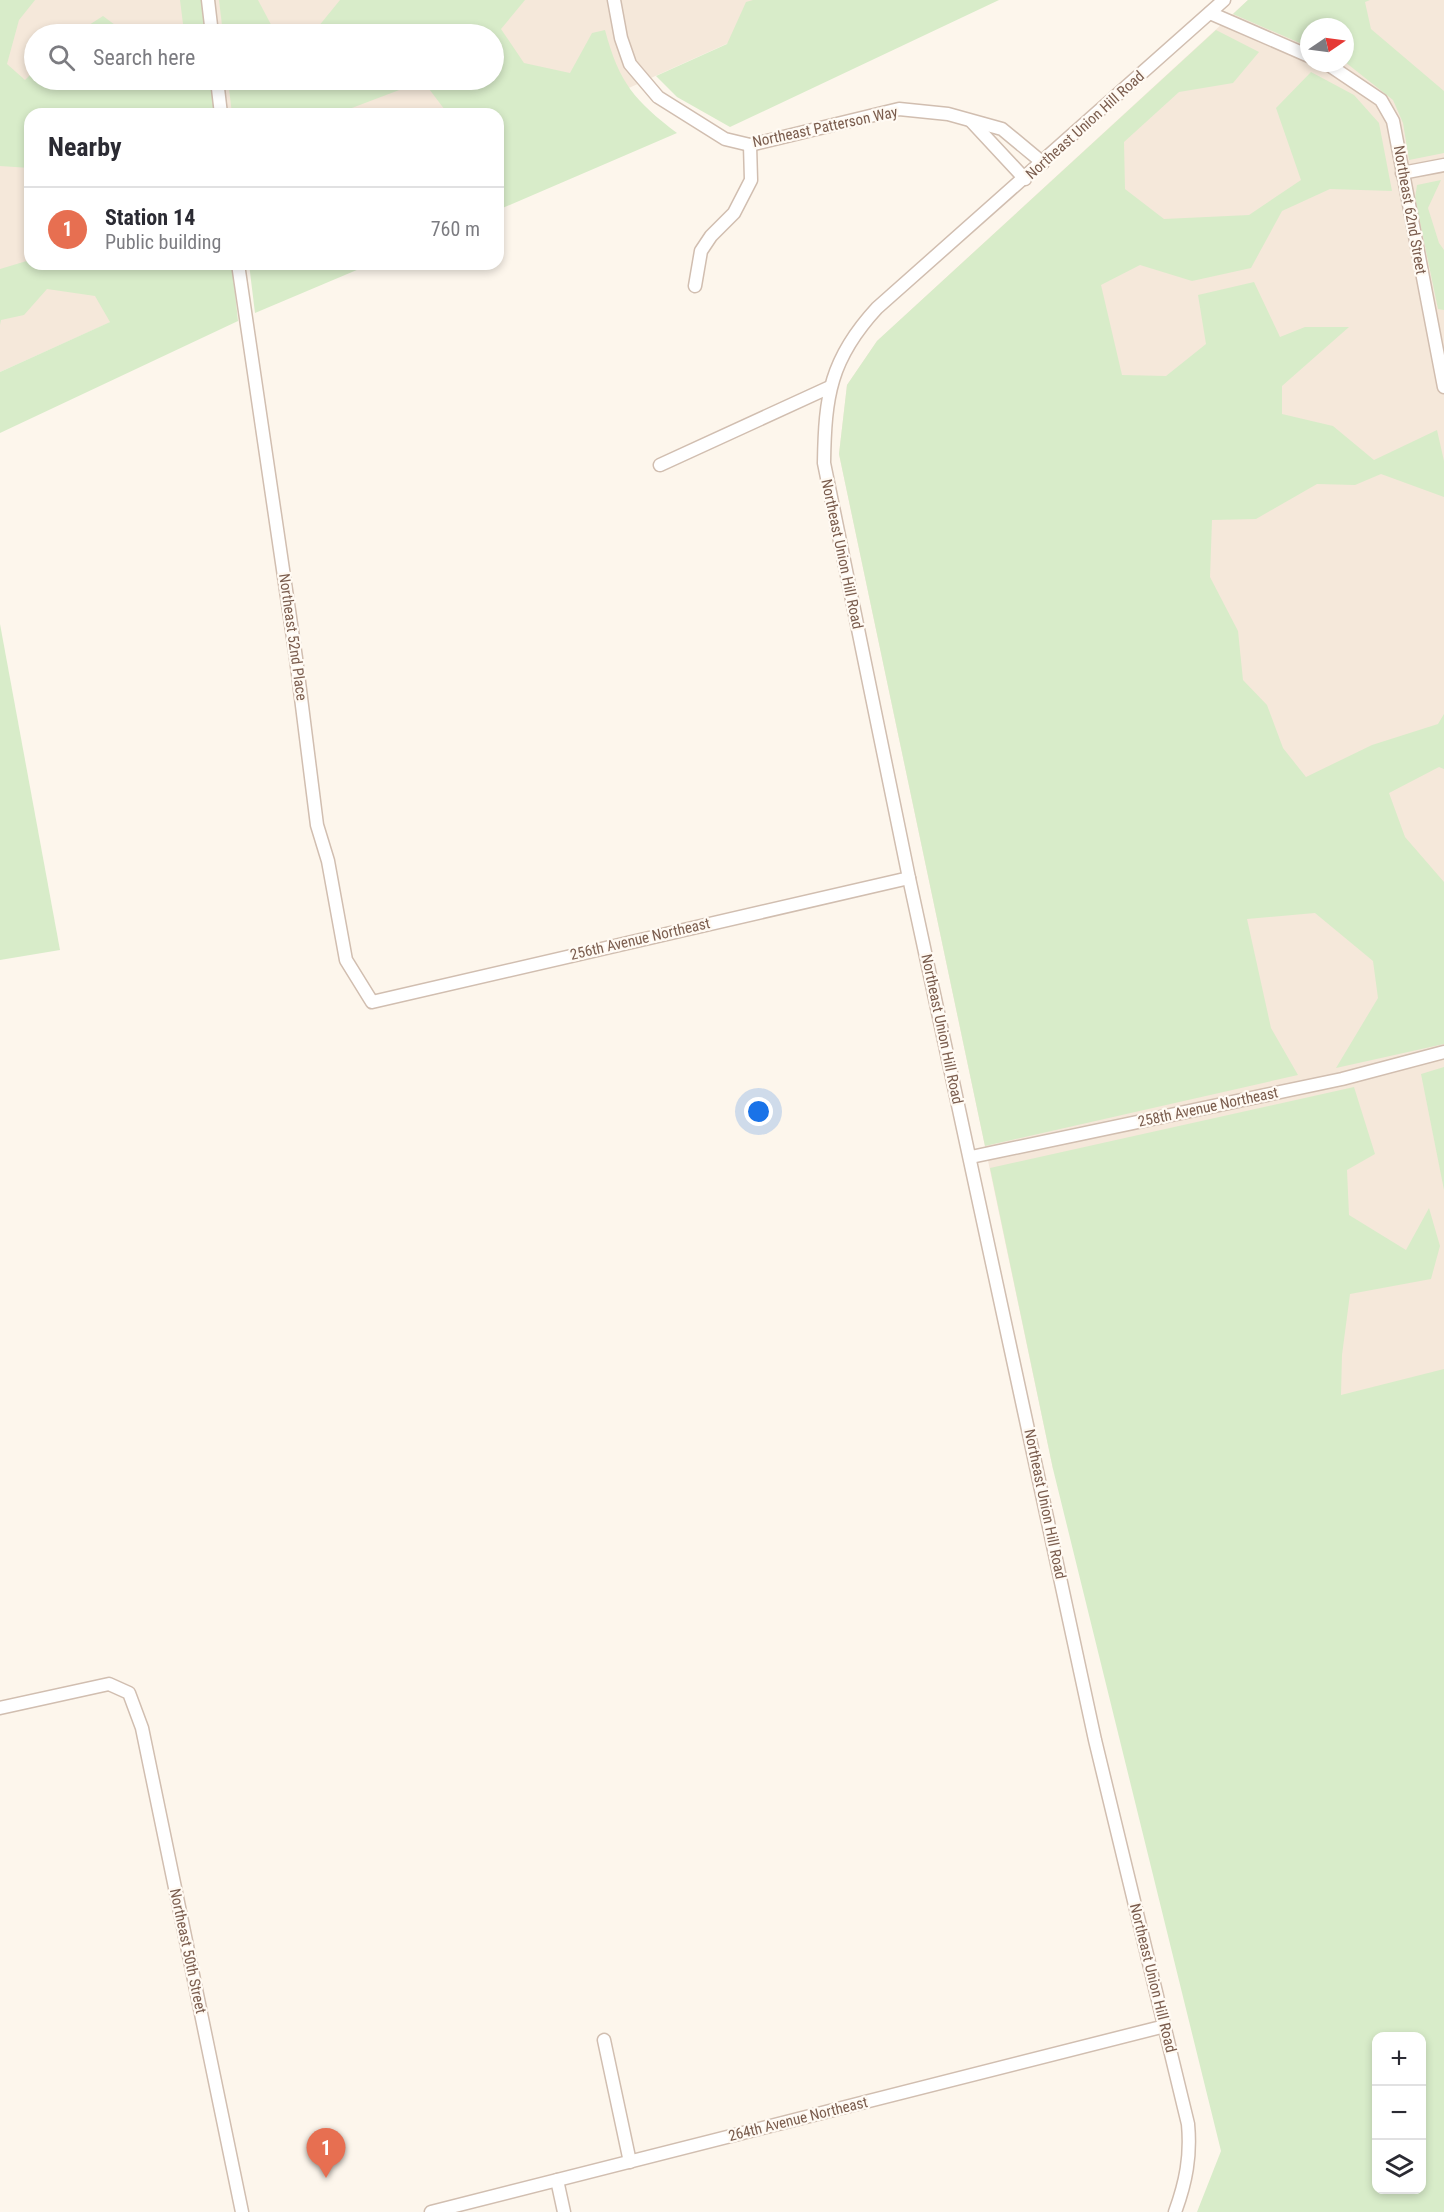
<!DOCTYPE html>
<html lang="en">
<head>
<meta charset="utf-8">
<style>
  :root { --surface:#fff; --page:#f2f2f3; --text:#2b2b33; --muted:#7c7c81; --line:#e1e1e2; --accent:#e76f51 }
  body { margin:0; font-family:"Roboto Condensed",sans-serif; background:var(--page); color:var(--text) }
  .controls { position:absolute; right:18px; bottom:18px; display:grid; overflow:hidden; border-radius:12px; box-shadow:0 3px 9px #0003 }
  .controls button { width:54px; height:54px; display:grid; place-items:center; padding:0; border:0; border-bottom:2px solid var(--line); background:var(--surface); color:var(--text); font:30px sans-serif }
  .compass { position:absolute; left:1300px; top:18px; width:54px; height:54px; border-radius:50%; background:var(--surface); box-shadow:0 3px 9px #0003; rotate:77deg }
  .you { position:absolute; left:759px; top:1112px; width:21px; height:21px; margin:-15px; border:4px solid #fff; border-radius:50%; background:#1a73e8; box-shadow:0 0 0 9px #1a73e833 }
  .badge { display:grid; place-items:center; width:39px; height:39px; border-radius:50%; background:var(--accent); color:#fff; font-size:20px; font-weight:700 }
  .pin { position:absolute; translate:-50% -50px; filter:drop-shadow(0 2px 3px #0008) }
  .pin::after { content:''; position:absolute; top:32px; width:21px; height:18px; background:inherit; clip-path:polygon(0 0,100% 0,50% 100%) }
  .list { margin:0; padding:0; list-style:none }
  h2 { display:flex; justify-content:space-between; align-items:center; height:78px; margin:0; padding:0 24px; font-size:26px }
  h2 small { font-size:20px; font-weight:400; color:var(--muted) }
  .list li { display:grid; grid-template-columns:39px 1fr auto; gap:18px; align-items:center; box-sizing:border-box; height:84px; padding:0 24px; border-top:2px solid var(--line) }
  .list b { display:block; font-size:22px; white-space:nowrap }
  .list p { margin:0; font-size:20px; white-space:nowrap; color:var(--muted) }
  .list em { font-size:20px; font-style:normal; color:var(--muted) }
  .icon { flex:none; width:33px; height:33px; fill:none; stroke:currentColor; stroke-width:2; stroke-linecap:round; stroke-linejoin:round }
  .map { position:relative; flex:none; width:1444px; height:2212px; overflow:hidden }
  .search { position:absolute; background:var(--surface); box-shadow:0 3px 9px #0003; left:24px; top:24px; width:480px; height:66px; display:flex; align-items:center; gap:15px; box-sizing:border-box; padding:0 21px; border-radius:33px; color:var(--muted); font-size:22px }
  .panel { position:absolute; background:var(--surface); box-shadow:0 3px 9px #0003; left:24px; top:108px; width:480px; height:162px; border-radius:18px }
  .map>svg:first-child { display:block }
</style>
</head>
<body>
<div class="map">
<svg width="1444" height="2212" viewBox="0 0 1444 2212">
  <rect width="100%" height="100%" fill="#fdf6ec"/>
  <!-- residential -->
  <g fill="#f5e8da" fill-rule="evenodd">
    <path d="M0 0H824L498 147V114H30V264H239L0 372ZM34 34H494V80H34Z"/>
    <path d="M1248 0H1444V1373L1053 1469 839 454 847 385 877 341ZM1309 27H1345V63H1309Z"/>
  </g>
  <!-- green -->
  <g fill="#d8ecc9" fill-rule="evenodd">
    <polygon points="0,0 35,0 19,20 7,64 25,80 34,71 34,80 210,80 214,114 30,114 30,168 0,166"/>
    <polygon points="180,0 201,0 205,34 161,34 183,24"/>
    <polygon points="219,0 258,0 276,34 223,34"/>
    <path d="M340 0H525L501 29 524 63 570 73 592 33 605 30C619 83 635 101 677 133L498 210V114H448L423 81 336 114H232L228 80H494V34H299L318 27Z"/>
    <polygon points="753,0 999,0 730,127 677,97 656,76 727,44 746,2"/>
    <polygon points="1248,0 1370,0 1365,2 1371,29 1444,91 1444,153 1409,160 1403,123 1393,100 1345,62 1345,27 1309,27 1309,47 1233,14"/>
    <polygon points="103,16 127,34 75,34"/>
    <polygon points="1216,30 1259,52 1233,83 1179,92 1124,142 1125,189 1164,219 1249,215 1301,180 1276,108 1311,72 1354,95 1379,123 1392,191 1330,189 1282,211 1251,268 1192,281 1140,265 1101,285 1122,375 1166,376 1206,344 1198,295 1254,282 1280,337 1305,327 1349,327 1282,386 1282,414 1333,426 1374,460 1437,430 1444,461 1444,497 1381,474 1355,485 1317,484 1256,519 1212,520 1210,577 1238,631 1243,680 1267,705 1283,748 1306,777 1372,745 1438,724 1444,714 1444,769 1439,767 1389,793 1405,837 1444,882 1444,1044 1336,1068 1378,998 1373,961 1315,913 1247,919 1271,1028 1298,1075 985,1146 839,454 847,385 877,341"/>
    <polygon points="1441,180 1428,208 1439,243 1444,250 1444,310 1438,309 1415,198 1417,185"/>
    <polygon points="30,260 30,264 232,264 238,321 0,433 0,372 110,322 95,296 47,289 24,315 1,320 0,325 0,269"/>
    <polygon points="249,264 371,264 255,313"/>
    <polygon points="0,624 60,950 0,960"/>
    <polygon points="1444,1067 1444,1190 1421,1074"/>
    <path d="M1354 1087 1375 1154 1347 1170 1349 1215 1406 1250 1429 1208 1440 1246 1431 1279 1350 1294 1342 1355 1341 1395 1444 1369V2212H1197L1221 2151 1053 1469 990 1168ZM1376 2036H1422V2190H1376Z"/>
  </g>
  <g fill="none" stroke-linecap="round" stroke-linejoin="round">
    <defs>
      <g id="minor">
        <polyline points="208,0 212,34"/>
        <polyline points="614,0 621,38 630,64 658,97 725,139 750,145 899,109 948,114 1002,129 1043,163"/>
        <polyline points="1210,13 1309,56"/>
        <polyline points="1326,63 1381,100 1393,121 1444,387"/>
        <polyline points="217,80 221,114"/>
        <polyline points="971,121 1025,179"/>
        <polyline points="1402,173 1444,165"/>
        <polyline points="238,264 296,658 317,825 328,861 346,960 372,1002 909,878"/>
        <polyline points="695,286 701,251 711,236 734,213 751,180 750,145"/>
        <polyline points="660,465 830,387"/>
        <polyline points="971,1157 1342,1079 1444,1052"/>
        <polyline points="0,1708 109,1684 129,1693 142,1728 242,2212"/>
        <polyline points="604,2040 630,2162"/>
        <polyline points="557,2180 564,2212"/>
        <polyline points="431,2212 1165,2026"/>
        <path d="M1175 2212C1186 2182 1191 2156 1188 2124L1095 1740 909 878 824 463C825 396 830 359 877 308L1224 0"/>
      </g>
    </defs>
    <!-- minor casing -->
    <use href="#minor" stroke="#d1beb0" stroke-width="15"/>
    <!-- minor -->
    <use href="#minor" stroke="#fff" stroke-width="12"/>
  </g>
  <g text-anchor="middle" stroke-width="4.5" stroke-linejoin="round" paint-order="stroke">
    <!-- street labels -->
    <g font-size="15" fill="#7a5c4d" stroke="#fffaf3">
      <text transform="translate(1085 125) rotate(-42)" y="5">Northeast Union Hill Road</text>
      <text transform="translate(825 127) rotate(-12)" y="5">Northeast Patterson Way</text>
      <text transform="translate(1410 210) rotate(80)" y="5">Northeast 62nd Street</text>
      <text transform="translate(842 554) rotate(78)" y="5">Northeast Union Hill Road</text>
      <text transform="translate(293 637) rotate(82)" y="5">Northeast 52nd Place</text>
      <text transform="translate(640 939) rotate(-13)" y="5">256th Avenue Northeast</text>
      <text transform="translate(942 1029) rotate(78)" y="5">Northeast Union Hill Road</text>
      <text transform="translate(1208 1107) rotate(-12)" y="5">258th Avenue Northeast</text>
      <text transform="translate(1045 1504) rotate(78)" y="5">Northeast Union Hill Road</text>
      <text transform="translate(188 1951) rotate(78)" y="5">Northeast 50th Street</text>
      <text transform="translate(1153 1978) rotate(76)" y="5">Northeast Union Hill Road</text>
      <text transform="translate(798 2119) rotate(-14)" y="5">264th Avenue Northeast</text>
    </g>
  </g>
</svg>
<div class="controls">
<button>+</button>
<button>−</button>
<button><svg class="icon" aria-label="layers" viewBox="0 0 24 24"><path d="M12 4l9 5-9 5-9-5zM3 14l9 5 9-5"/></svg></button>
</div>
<svg class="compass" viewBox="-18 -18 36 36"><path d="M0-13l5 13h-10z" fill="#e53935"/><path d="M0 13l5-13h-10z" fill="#7c7c81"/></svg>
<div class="you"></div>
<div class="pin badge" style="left:326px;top:2178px">1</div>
<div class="search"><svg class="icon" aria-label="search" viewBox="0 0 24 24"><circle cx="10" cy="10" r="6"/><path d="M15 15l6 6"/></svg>Search here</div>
<section class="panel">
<h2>Nearby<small></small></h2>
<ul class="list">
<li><span class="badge">1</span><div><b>Station 14</b><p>Public building</p></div><em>760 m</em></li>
</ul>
</section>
</div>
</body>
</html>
